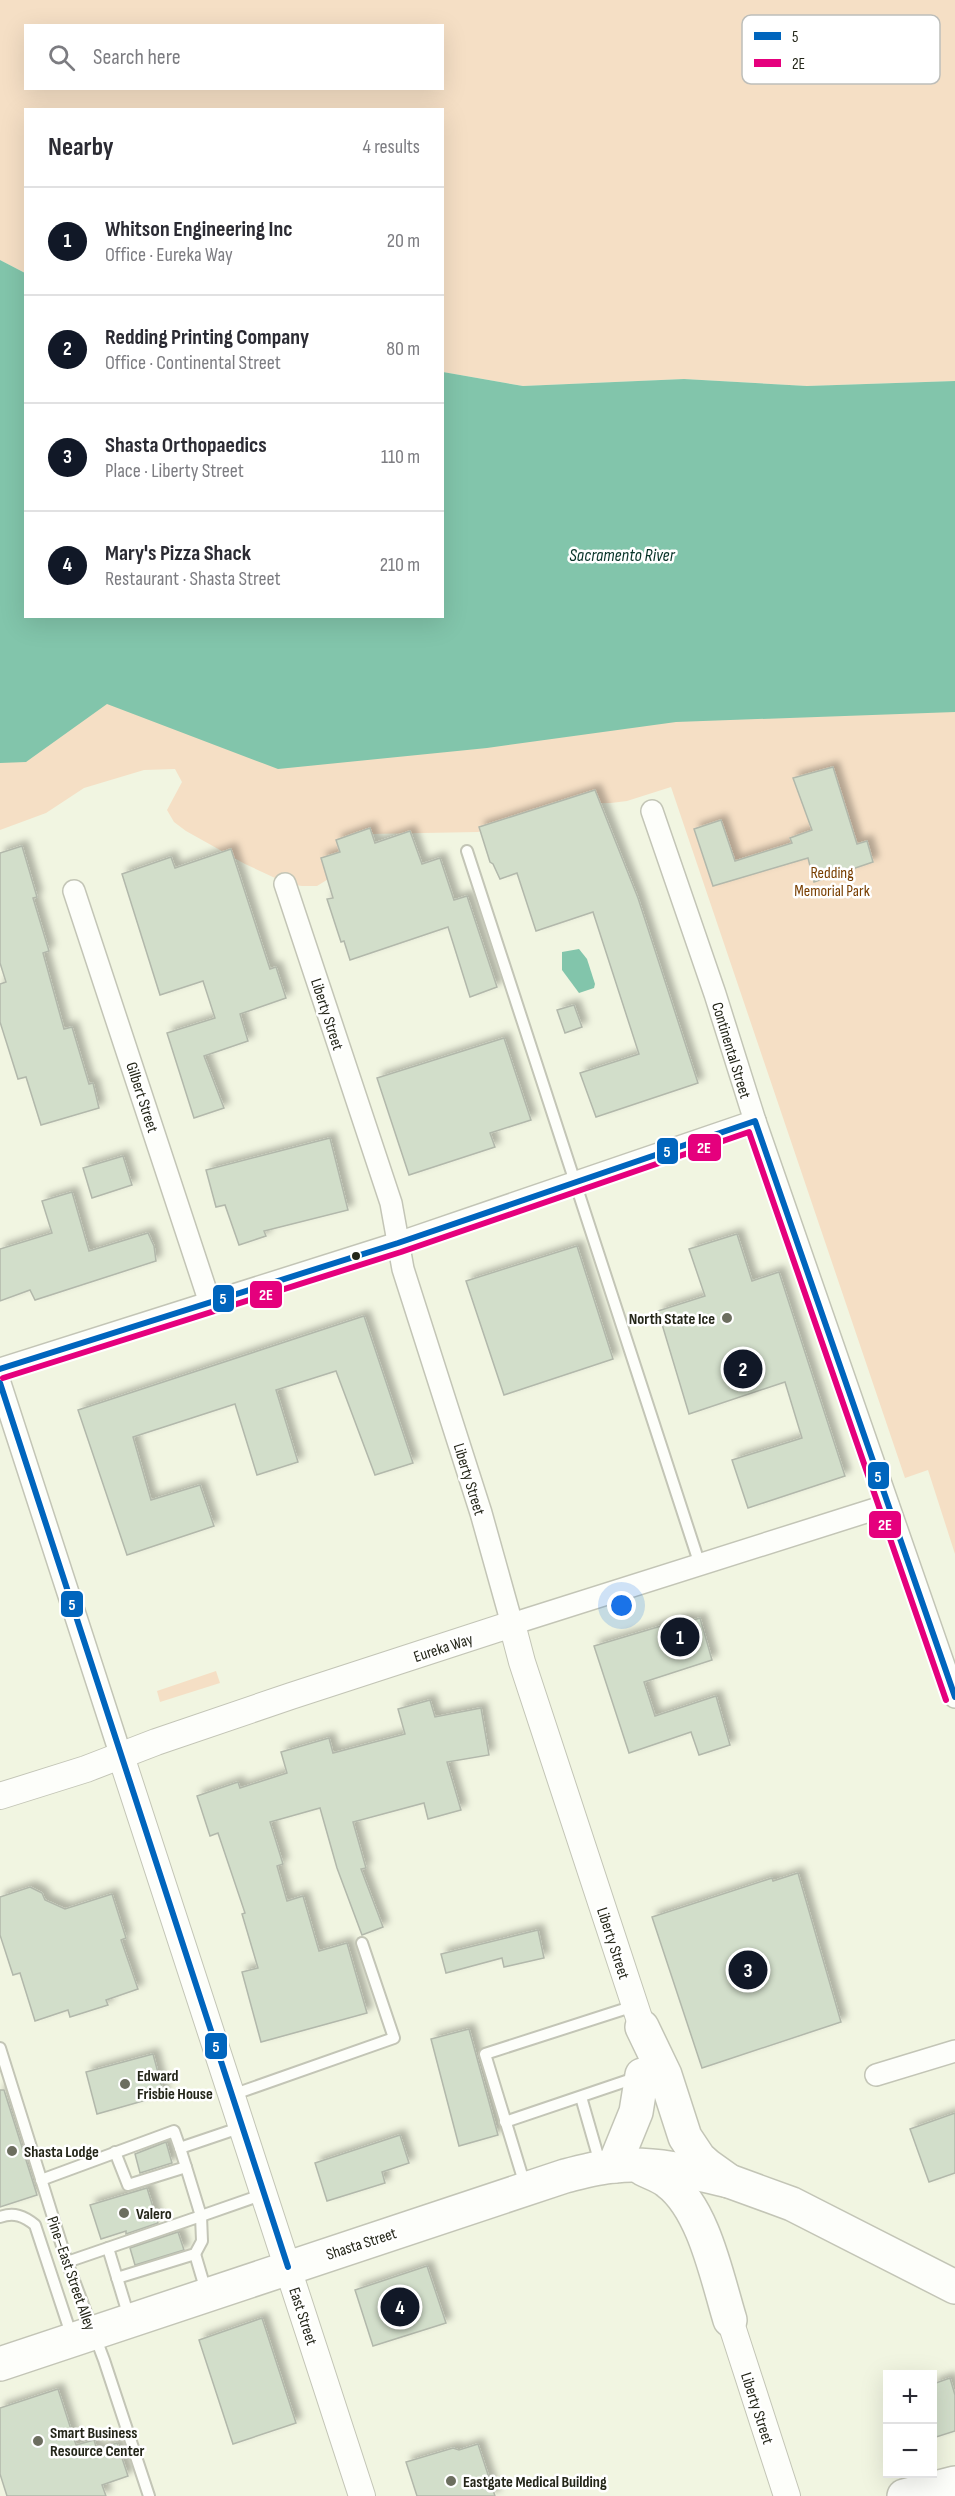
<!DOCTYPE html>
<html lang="en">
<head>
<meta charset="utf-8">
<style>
  :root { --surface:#fff; --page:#f7f7f7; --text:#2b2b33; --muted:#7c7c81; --line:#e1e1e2; --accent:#111827 }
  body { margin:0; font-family:"Sofia Sans Condensed",sans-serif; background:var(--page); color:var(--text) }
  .controls { position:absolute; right:18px; bottom:18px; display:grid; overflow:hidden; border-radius:0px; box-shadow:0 6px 24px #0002 }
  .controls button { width:54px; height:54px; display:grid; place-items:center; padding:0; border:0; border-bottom:2px solid var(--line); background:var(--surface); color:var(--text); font:30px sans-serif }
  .you { position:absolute; left:622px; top:1606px; width:21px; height:21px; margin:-15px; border:4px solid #fff; border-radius:50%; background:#1a73e8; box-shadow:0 0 0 9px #1a73e833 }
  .badge { display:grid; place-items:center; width:39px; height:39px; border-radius:50%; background:var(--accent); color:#fff; font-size:20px; font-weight:700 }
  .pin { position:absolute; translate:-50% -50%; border:3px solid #fff; box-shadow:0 2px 6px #0006 }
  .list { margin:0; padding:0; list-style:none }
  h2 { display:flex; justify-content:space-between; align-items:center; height:78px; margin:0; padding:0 24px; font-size:26px }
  h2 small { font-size:20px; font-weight:400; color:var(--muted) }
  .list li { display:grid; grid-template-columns:39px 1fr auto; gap:18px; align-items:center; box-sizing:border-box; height:108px; padding:0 24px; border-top:2px solid var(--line) }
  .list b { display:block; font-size:22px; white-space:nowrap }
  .list p { margin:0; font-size:20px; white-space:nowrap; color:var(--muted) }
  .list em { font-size:20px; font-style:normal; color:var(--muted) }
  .icon { flex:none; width:33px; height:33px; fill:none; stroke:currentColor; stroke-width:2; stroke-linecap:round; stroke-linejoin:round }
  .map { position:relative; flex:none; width:955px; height:2496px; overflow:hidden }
  .search { position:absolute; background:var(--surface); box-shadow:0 6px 24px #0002; left:24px; top:24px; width:420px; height:66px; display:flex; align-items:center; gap:15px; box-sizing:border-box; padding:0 21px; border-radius:0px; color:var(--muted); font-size:22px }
  .panel { position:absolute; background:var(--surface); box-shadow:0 6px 24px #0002; left:24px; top:108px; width:420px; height:510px; border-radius:0px }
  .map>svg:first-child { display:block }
</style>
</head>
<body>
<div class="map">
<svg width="955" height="2496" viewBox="0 0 955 2496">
  <defs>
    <filter id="shadow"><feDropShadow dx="5.5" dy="-5.5" stdDeviation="3" flood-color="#0004"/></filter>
  </defs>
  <rect width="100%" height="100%" fill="#f1f5e1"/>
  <!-- green -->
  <g fill="#f5dfc5" fill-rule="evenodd">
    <path d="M0 0H955V381L807 386 684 379 523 386 443 372 442 110H26L25 273 0 260ZM26 26H442V88H26Z"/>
    <polygon points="955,674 955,1554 928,1470 905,1478 671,787 627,801 611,803 550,804 478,832 369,834 330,878 317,886 302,886 288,884 245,864 186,831 174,822 167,810 182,782 175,769 144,770 84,788 46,813 0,830 0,750 92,695"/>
    <polygon points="216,1671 220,1683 160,1702 157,1691"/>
  </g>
  <!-- water -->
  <g fill="#82c5ab">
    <polygon points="0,260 25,273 26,616 442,616 443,372 523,386 684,379 807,386 955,381 955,712 676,722 487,748 278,769 107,704 26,762 0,763"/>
    <polygon points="579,949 587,959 595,984 594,988 579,993 562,970 562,952"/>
  </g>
  <!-- building -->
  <g fill="#d2deca" stroke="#b2b8ab" stroke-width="1.5" filter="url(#shadow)">
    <polygon points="833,767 857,844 867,841 873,862 814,882 808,858 713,886 694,829 721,820 735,861 792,843 790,838 812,830 793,778"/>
    <polygon points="595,790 638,898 698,1083 596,1117 580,1073 639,1054 593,912 536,931 517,873 500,879 493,864 490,862 479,827"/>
    <polygon points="370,828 375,843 410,831 422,864 440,858 454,900 467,896 497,987 470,997 448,927 350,960 344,941 341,942 327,899 333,898 321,858 340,852 336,840"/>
    <polygon points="22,846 37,897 33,898 49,951 43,953 64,1029 72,1027 89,1084 93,1083 99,1108 41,1125 26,1077 18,1079 0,1022 0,984 6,982 0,963 0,853"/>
    <polygon points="231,849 270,969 276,967 286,998 240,1014 248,1041 204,1056 224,1108 194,1118 167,1033 215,1018 203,981 160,995 122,874 171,857 175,868"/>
    <polygon points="574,1005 582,1027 565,1033 557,1010"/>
    <polygon points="504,1038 531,1120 490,1133 495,1147 409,1175 377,1078"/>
    <polygon points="330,1138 348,1210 264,1231 266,1236 239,1245 225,1205 216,1207 206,1170"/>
    <polygon points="123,1156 132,1185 92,1198 83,1168"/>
    <polygon points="72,1192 89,1251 148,1233 154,1246 156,1261 35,1300 30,1290 0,1301 0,1249 52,1233 42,1201"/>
    <polygon points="737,1234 752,1281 779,1272 845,1476 748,1508 732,1460 802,1438 785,1382 689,1414 658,1311 705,1296 689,1249"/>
    <polygon points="577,1246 613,1359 504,1395 466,1281"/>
    <polygon points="364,1316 413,1463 375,1475 336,1371 276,1390 298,1462 257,1475 235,1404 133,1437 151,1500 200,1485 214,1526 127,1555 78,1410"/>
    <polygon points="688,1618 690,1621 700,1618 712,1660 644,1682 655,1716 716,1696 730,1745 699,1755 691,1732 629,1753 594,1646"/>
    <polygon points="430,1700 435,1717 481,1708 489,1755 447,1762 461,1810 428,1819 424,1803 353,1822 366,1868 361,1869 383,1927 362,1935 337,1868 320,1808 270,1822 283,1864 277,1866 287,1901 303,1896 319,1951 347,1943 367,2013 261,2042 242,1972 258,1968 242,1914 245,1913 218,1833 210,1836 197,1796 238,1782 240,1788 287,1773 281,1752 329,1738 333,1753 405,1734 398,1709"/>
    <polygon points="798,1873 841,2022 702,2068 652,1917 772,1878 773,1881"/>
    <polygon points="30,1887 42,1893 45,1900 65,1909 112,1894 126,1938 121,1940 138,1989 106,2000 108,2005 70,2017 68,2010 35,2021 20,1973 13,1975 0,1935 0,1897"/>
    <polygon points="538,1930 544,1958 504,1967 502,1958 446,1973 441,1954"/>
    <polygon points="469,2029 498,2135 459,2146 431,2039"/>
    <polygon points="153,2054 164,2095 97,2114 86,2072"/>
    <polygon points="0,2090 4,2090 37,2195 0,2207"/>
    <polygon points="955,2113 955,2173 929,2182 910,2129"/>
    <polygon points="400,2135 409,2163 382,2172 385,2183 327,2201 315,2163"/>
    <polygon points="166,2142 172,2163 140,2173 135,2154"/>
    <polygon points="147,2188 158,2223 126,2234 126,2231 101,2239 90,2205"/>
    <polygon points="178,2232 184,2250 135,2265 130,2248"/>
    <polygon points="427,2266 446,2323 373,2346 355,2290"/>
    <polygon points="262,2318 296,2423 233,2444 199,2340"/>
    <polygon points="950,2378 955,2395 955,2431 933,2438 933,2384"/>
    <polygon points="58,2389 76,2445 94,2440 97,2450 117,2443 128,2476 102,2485 106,2496 7,2496 0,2474 0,2408"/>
    <polygon points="478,2444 495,2496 417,2496 406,2462 453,2448 459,2450"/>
  </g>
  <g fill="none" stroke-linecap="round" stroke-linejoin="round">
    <defs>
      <g id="service">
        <polyline points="467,851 700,1565"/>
        <polyline points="0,2048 67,2262 104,2360 149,2496"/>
        <polyline points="232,2095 394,2038 362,1943"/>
        <polyline points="581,2097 600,2163"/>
        <polyline points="505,2122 638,2077"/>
        <polyline points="115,2152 128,2185 186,2167 180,2148"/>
        <polyline points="186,2167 201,2216 264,2194"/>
        <polyline points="41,2180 174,2131 180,2148 242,2127"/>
        <polyline points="525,2185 485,2054 634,2006"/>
        <path d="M0 2217C14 2212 24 2216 35 2225L72 2337"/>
        <polyline points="108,2248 129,2317"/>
        <polyline points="195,2254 206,2291"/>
        <polyline points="67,2262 201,2216 202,2241 195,2254 117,2278"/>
      </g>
      <g id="minor">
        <polyline points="652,811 715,994 755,1121 955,1697"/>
        <polyline points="285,884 391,1203 403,1269 481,1513 512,1624 888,1505"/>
        <polyline points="74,891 210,1303"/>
        <polyline points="0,1369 398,1243 755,1121"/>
        <polyline points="0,1383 121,1756"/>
        <polyline points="876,2075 955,2051"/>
      </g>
      <g id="tertiary">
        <polyline points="121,1756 362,2496"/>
        <polyline points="0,1796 86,1769 156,1742 291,1696 512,1624 522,1662 642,2027"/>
        <polyline points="730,2320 787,2496"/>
      </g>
      <g id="trunk">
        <polyline points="614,2166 636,2112 642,2075"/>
        <path d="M643 2169C651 2173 661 2176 668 2182 704 2209 717 2278 730 2320"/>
        <path d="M0 2364 565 2176C581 2172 598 2167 615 2166 652 2162 693 2172 729 2181"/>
      </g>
      <g id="motorway">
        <polyline points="642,2027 665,2075 685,2137 699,2158 708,2166 729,2181 792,2204 955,2287"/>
        <polyline points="904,2496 955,2483"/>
      </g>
    </defs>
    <!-- service casing -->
    <use href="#service" stroke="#c3c5b6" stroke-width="14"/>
    <!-- minor casing -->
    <use href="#minor" stroke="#c3c5b6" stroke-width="24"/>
    <!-- tertiary casing -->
    <use href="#tertiary" stroke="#c3c5b6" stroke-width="28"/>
    <!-- trunk casing -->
    <use href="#trunk" stroke="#c3c5b6" stroke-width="36"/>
    <!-- motorway casing -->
    <use href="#motorway" stroke="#c3c5b6" stroke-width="36"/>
    <!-- service -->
    <use href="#service" stroke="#fdfefa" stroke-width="10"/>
    <!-- minor -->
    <use href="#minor" stroke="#fdfefa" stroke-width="21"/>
    <!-- tertiary -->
    <use href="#tertiary" stroke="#fdfefa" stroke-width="26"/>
    <!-- trunk -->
    <use href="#trunk" stroke="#fdfefa" stroke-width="33"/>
    <!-- motorway -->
    <use href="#motorway" stroke="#fdfefa" stroke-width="33"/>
    <defs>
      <g id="bus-1">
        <polyline points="0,1369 398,1243 755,1121 955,1697"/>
        <polyline points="0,1383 288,2267"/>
      </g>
      <polyline id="bus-2" points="3,1378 401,1252 749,1132 946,1700"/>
    </defs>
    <!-- bus-1 casing -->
    <use href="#bus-1" stroke="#fff" stroke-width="10"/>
    <!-- bus-2 casing -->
    <use href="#bus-2" stroke="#fff" stroke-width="10"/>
    <!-- bus-1 -->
    <use href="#bus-1" stroke="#0065bd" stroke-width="6"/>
    <!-- bus-2 -->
    <use href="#bus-2" stroke="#e5007d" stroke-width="6"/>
  </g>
  <!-- markers -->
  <circle fill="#242619" stroke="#fff" stroke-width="2" cx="356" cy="1256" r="5"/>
  <g fill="#6c6e5f" stroke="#fff" stroke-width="2">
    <circle cx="727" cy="1318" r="6"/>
    <circle cx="125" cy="2084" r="6"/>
    <circle cx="12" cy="2151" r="6"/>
    <circle cx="124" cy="2213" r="6"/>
    <circle cx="38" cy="2441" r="6"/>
    <circle cx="451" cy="2481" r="6"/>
  </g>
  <g text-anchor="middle" stroke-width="5" stroke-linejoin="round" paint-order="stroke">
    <!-- park labels -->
    <g font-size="16" fill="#783e00" stroke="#fff">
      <text x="832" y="878">Redding<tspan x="832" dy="18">Memorial Park</tspan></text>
    </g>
    <!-- street labels -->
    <g font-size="16" fill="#242619" stroke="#fff">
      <text transform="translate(328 1014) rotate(72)" y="6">Liberty Street</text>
      <text transform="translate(732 1050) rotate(73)" y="6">Continental Street</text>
      <text transform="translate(143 1097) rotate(72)" y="6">Gilbert Street</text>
      <text transform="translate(470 1479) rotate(73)" y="6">Liberty Street</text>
      <text transform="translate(443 1647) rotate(-18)" y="6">Eureka Way</text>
      <text transform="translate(614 1943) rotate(72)" y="6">Liberty Street</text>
      <text transform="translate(361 2243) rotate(-18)" y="6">Shasta Street</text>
      <text transform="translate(72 2273) rotate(71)" y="6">Pine–East Street Alley</text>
      <text transform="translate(304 2316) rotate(72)" y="6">East Street</text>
      <text transform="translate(758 2408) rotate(72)" y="6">Liberty Street</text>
    </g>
    <!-- poi labels -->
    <g font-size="16" font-weight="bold" fill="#242619" stroke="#fff" text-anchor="start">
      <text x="715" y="1324" text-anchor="end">North State Ice</text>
      <text x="137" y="2081">Edward<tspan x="137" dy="18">Frisbie House</tspan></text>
      <text x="24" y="2157">Shasta Lodge</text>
      <text x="136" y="2219">Valero</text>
      <text x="50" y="2438">Smart Business<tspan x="50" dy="18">Resource Center</tspan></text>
      <text x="463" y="2487">Eastgate Medical Building</text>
    </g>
    <!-- water labels -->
    <g font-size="18" font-style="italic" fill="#073328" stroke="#fff">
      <text x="622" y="561">Sacramento River</text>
    </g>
  </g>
  <!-- legend -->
  <rect x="742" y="15" width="198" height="69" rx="9" fill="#fff" stroke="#bdbeba" stroke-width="1.5"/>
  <rect x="754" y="32" width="27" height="8" fill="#0065bd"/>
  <rect x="754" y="59" width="27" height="8" fill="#e5007d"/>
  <g font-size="16" fill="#242619">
    <text x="792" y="42">5</text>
    <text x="792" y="69">2E</text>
  </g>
  <g stroke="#fff" stroke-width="2">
    <rect x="687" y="1133" width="35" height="29" rx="6" fill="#e5007d"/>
    <rect x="656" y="1137" width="23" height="28" rx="6" fill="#0065bd"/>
    <rect x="249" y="1280" width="34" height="29" rx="6" fill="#e5007d"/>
    <rect x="212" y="1284" width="23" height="29" rx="6" fill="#0065bd"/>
    <rect x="867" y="1461" width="23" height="29" rx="6" fill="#0065bd"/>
    <rect x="868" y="1510" width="34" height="29" rx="6" fill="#e5007d"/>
    <rect x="60" y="1590" width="24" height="28" rx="6" fill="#0065bd"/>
    <rect x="204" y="2032" width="24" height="28" rx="6" fill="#0065bd"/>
  </g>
  <g font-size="16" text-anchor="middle" font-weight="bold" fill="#fff">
    <text x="704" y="1153">2E</text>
    <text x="667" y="1157">5</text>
    <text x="266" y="1300">2E</text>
    <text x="223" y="1304">5</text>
    <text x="878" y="1482">5</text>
    <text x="885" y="1530">2E</text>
    <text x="72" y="1610">5</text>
    <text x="216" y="2052">5</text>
  </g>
</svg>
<div class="controls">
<button>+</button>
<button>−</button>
</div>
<div class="you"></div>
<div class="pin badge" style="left:680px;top:1637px">1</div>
<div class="pin badge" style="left:743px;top:1369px">2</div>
<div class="pin badge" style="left:748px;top:1970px">3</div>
<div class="pin badge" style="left:400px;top:2307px">4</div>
<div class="search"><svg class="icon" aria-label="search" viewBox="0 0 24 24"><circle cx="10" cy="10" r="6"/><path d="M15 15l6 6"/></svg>Search here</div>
<section class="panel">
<h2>Nearby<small>4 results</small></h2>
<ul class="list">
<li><span class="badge">1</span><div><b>Whitson Engineering Inc</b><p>Office · Eureka Way</p></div><em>20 m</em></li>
<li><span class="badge">2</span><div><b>Redding Printing Company</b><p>Office · Continental Street</p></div><em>80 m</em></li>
<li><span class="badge">3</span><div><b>Shasta Orthopaedics</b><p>Place · Liberty Street</p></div><em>110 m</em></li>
<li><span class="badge">4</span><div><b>Mary's Pizza Shack</b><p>Restaurant · Shasta Street</p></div><em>210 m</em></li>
</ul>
</section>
</div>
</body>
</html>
